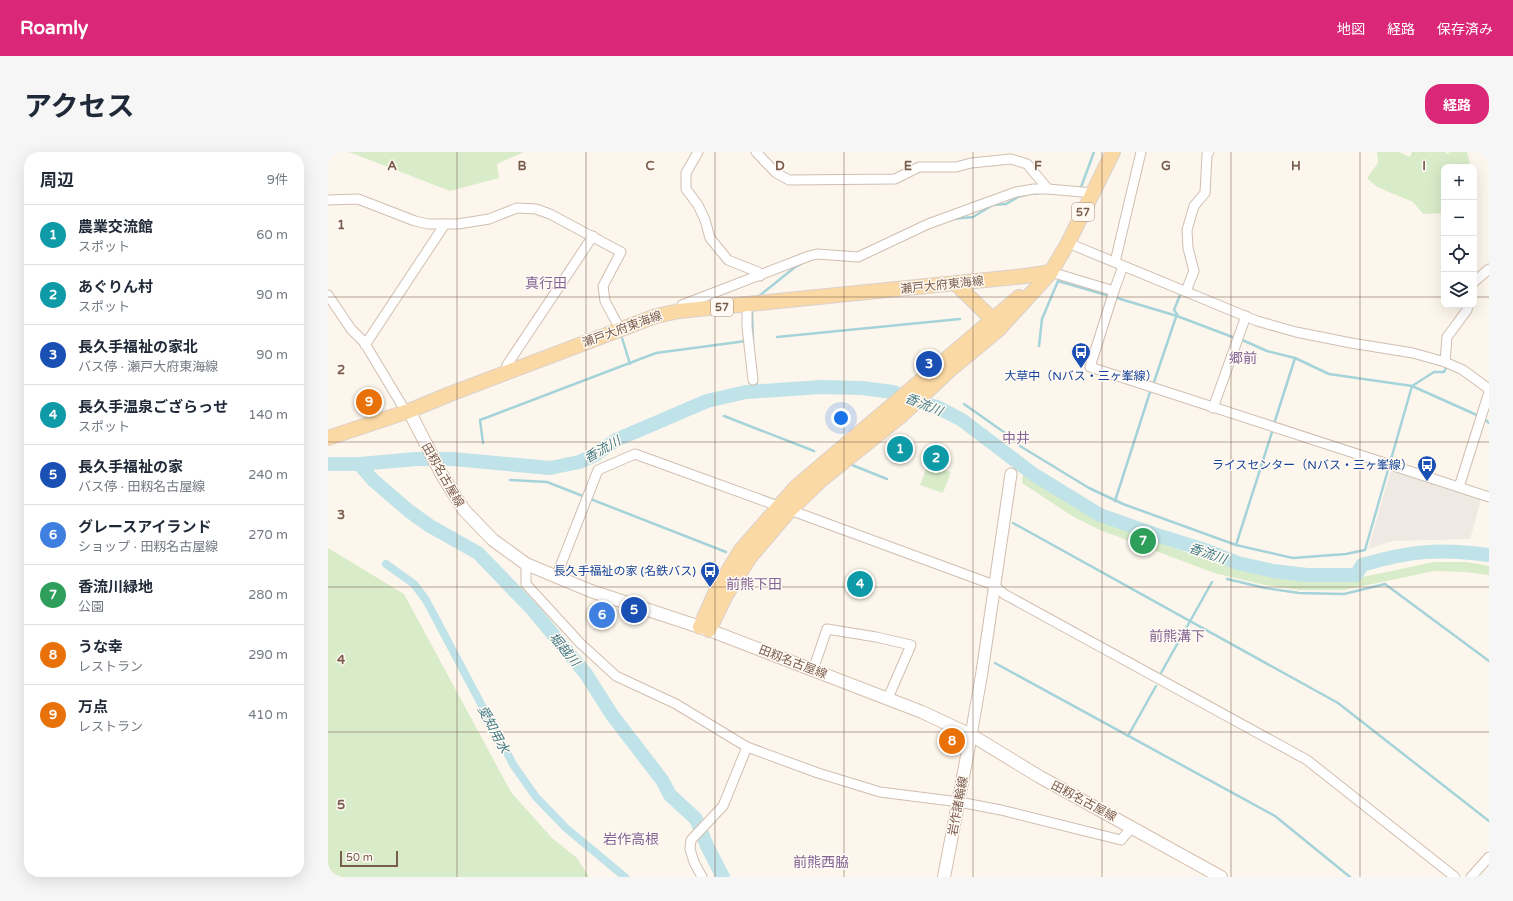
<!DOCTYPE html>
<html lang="ja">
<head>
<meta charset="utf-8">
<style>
  :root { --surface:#fff; --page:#f6f6f7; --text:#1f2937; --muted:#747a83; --line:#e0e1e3; --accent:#db2777 }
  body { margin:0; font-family:"Varela Round","Noto Sans JP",sans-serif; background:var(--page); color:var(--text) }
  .controls { position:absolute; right:12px; top:12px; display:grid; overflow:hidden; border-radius:8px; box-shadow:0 4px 16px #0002 }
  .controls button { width:36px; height:36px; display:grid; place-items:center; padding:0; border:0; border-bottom:1px solid var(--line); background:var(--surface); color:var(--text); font:20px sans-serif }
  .scale { position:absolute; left:12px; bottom:10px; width:58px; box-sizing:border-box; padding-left:4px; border:2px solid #7a5c4d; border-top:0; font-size:11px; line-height:14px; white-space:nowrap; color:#7a5c4d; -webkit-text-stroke:3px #fffaf3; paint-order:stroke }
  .you { position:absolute; left:513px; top:266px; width:14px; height:14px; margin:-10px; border:3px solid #fff; border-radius:50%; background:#1a73e8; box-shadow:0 0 0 6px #1a73e833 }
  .badge { display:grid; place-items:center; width:26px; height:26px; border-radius:50%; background:var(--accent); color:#fff; font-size:13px; font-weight:700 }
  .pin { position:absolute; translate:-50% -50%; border:2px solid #fff; box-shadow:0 1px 4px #0006 }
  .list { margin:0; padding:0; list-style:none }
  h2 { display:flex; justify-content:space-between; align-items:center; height:52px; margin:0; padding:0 16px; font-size:17px }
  h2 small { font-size:13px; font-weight:400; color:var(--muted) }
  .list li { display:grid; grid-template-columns:26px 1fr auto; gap:12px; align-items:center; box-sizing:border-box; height:60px; padding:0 16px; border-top:1px solid var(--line) }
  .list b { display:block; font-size:15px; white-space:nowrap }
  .list p { margin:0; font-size:13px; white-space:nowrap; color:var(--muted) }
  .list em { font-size:13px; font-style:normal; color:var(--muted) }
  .icon { flex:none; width:22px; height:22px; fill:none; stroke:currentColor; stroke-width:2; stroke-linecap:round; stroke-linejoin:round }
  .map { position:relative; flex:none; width:1161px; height:725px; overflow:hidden; border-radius:16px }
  header { display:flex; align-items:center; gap:24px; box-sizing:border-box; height:56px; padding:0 20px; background:var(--accent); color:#fff }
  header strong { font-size:19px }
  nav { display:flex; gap:22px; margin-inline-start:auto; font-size:14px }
  .intro { display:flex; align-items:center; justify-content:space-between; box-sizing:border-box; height:96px; padding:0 24px }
  h1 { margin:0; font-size:28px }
  .button { padding:10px 18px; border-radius:16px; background:var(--accent); color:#fff; font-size:14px; font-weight:700 }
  main { display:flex; gap:24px; padding:0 24px }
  aside { flex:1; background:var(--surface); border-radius:16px; box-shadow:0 4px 16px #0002 }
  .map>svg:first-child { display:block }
</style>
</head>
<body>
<header>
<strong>Roamly</strong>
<nav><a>地図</a><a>経路</a><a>保存済み</a></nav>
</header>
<div class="intro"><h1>アクセス</h1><a class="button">経路</a></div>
<main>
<aside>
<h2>周辺<small>9件</small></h2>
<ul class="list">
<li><span class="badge" style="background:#0f9aa8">1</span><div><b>農業交流館</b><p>スポット</p></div><em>60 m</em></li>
<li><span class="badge" style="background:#0f9aa8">2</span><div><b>あぐりん村</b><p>スポット</p></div><em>90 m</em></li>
<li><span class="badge" style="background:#1a4fb4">3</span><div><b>長久手福祉の家北</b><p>バス停 · 瀬戸大府東海線</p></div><em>90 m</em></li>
<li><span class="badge" style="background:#0f9aa8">4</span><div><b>長久手温泉ござらっせ</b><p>スポット</p></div><em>140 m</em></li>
<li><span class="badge" style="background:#1a4fb4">5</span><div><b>長久手福祉の家</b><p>バス停 · 田籾名古屋線</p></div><em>240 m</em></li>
<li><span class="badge" style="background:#3f7fe0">6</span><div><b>グレースアイランド</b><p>ショップ · 田籾名古屋線</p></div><em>270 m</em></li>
<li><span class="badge" style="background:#2e9e5b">7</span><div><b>香流川緑地</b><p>公園</p></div><em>280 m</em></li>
<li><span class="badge" style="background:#e8710a">8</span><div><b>うな幸</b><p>レストラン</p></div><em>290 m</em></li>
<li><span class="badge" style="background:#e8710a">9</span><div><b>万点</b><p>レストラン</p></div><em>410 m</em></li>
</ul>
</aside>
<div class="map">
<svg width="1161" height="725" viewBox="0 0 1161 725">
  <rect width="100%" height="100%" fill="#fdf6ec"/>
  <!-- industrial -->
  <polygon fill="#efe9e4" points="1063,318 1153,348 1142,387 1065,389 1040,397"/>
  <!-- green -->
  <g fill="#d8ecc9">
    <polygon points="21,0 196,0 169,12 171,26 122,39"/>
    <polygon points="1049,0 1071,0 1082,5 1084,0 1118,0 1119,2 1122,0 1139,0 1143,15 1116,15 1116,61 1095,62 1085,50 1049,35 1039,26 1050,11"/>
    <polygon points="600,312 623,320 615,341 592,333"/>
    <polygon points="695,321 748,356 777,370 890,412 940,424 972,429 1016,429 1106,410 1138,410 1161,414 1161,423 1137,420 1106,419 1016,438 971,438 937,433 886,421 772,378 744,364 694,331"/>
    <polygon points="0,396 76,442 183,640 224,686 249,706 261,725 0,725"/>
  </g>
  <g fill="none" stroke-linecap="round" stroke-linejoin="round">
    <!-- stream -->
    <g stroke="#a5d3da" stroke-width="2.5">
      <polyline points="752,38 766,0"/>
      <polyline points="625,67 645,65 665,53 678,52 690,45 701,42 714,41"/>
      <polyline points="431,144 466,116 478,109"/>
      <polyline points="789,146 849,164 907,186"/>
      <polyline points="424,159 425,190"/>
      <polyline points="449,185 632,167"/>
      <polyline points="294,186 302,212"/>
      <polyline points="912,187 939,199 967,206 1001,222 1084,234 1151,264"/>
      <polyline points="711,194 714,167 730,129 778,143"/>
      <polyline points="428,227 429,239"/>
      <polyline points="825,233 849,162 846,158 852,143"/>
      <polyline points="636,252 680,283"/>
      <polyline points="396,264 486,299"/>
      <polyline points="1155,266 1161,271"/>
      <polyline points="946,272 967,206"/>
      <polyline points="155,291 152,268 328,201 418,189"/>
      <polyline points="692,294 761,336 795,352 908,393 965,406 1018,402 1037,398 1084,234 1106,220 1116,220 1118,216"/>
      <polyline points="524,313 559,327"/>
      <polyline points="182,328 219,330 398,400"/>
      <polyline points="787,349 823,237"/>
      <polyline points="685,371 1010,551 1161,669"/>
      <polyline points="908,393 945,277"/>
      <polyline points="899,427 937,436 971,441 1016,442 1057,432 1161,509"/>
      <polyline points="667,511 947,664 1022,725"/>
      <polyline points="833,521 884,430"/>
      <polyline points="800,584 828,534"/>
    </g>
    <!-- canal -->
    <polyline stroke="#bfe3e8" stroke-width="8" points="58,412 86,432 98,448 186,614 208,645 238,676 297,725"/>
    <!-- river -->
    <g stroke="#bfe3e8" stroke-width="14">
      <path d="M0 312H31L88 307H124L222 316 251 310 267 303 288 288 379 249 418 240 493 235 534 236 565 240 585 249 609 255 634 268 705 322 772 363 832 384 877 398 910 411 945 419 979 423H1028L1034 413C1081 399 1112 396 1161 403"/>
      <polyline points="31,312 45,328 81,359 102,374 150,401 204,457 258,522 284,563 334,628 342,643 368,667 379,694 395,725"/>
    </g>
    <defs>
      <g id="minor">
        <polyline points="370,0 358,21 358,37 370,53 377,68 382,86 400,108 430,120 432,124"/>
        <polyline points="428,0 448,21 461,28 567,27 591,15 628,15 643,11 683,7 699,12 720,37"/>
        <polyline points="0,48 30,47 87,69 100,72 130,72 161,67 189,56 208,57 222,62 293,100 275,134 277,149 292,177"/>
        <polyline points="740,91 929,169 968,180 1023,191 1085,201 1117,210 1135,218 1161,237"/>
        <polyline points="787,110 813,0"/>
        <polyline points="723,120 786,139 795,114"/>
        <polyline points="1146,130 1161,117"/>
        <polyline points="786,139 762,215 1161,345"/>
        <polyline points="858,139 866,119 860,96 859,78 866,54 877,41 879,2 881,0"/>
        <polyline points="0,143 23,177 36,190 75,255 81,259"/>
        <polyline points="419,152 419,175 425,228"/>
        <polyline points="351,159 354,153 481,104 489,102 530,105 600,72 688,40 706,37 720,37 765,41"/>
        <polyline points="37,193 117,72"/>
        <polyline points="1117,210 1119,185 1139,158 1140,153"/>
        <polyline points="177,221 179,213 265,84"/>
        <polyline points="885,256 918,164"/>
        <polyline points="1131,335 1161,240"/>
        <polyline points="462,358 666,433 676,442 979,608 1127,725"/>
        <polyline points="198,412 198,432 252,491 288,524 348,552 419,595 490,621 552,640 631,650 673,658 793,688 804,675"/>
        <polyline points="228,425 270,318 307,302 450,354"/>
        <polyline points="485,518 499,477 548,485 583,493 560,546"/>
        <polyline points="374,725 366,710 362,697 363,688 395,654 419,595"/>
        <polyline points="1143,725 1161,705"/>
      </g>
      <polyline id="tertiary" points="643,583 654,520 683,322"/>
      <g id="secondary">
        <polyline points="81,259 114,323 136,358 165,388 198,412 263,439 381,478 594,560 643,583 712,625 893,725"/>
        <polyline points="616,725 643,583"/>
      </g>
      <g id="primary">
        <polyline points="627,131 664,167"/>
        <polyline points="0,286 81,259 122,242 328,164 351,159 697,124 723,120"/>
        <polyline points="372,475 388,439 413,398 468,335 691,145"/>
        <polyline points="381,478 398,443 422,405 462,358 493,328 574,263 624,216 671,177 723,120 740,91 785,0"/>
      </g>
    </defs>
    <!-- minor casing -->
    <use href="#minor" stroke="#d1beb0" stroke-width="11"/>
    <!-- tertiary casing -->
    <use href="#tertiary" stroke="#d1beb0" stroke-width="13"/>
    <!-- secondary casing -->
    <use href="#secondary" stroke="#d6c0b0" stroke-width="14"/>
    <!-- primary casing -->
    <use href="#primary" stroke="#dad1cd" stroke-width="16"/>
    <!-- minor -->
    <use href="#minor" stroke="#fff" stroke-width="9"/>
    <!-- tertiary -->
    <use href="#tertiary" stroke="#fff" stroke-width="11"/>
    <!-- secondary -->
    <use href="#secondary" stroke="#fff" stroke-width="12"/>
    <!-- primary -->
    <use href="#primary" stroke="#fbd9a5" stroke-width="14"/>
  </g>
  <!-- grid -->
  <path fill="none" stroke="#7a5c4d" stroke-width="1" stroke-opacity="0.55" d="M129 0V725M258 0V725M387 0V725M516 0V725M645 0V725M774 0V725M903 0V725M1032 0V725M0 145H1116M1146 145H1161M0 290H1161M0 435H1161M0 580H1161"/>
  <!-- icons -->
  <defs>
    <symbol id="bus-pin" viewBox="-11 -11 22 30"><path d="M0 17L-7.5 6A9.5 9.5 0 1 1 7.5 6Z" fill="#1a4fb4" stroke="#fffaf3"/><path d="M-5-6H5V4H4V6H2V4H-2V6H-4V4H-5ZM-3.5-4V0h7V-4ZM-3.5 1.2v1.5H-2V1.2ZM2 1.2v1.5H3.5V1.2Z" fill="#fff"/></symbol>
  </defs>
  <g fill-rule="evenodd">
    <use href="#bus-pin" x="742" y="189" width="22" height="30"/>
    <use href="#bus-pin" x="1088" y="302" width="22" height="30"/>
    <use href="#bus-pin" x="371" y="408" width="22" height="30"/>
  </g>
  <g text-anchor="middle" stroke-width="3" stroke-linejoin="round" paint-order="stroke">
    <!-- shield labels -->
    <g fill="#fffaf3" stroke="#a28b7f" stroke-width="1">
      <rect x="744" y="51" width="22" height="18" rx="3"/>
      <rect x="383" y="146" width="22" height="18" rx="3"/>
    </g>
    <g font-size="11" font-weight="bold" fill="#7a5c4d">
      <text x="755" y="64">57</text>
      <text x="394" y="159">57</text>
    </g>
    <!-- street labels -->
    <g font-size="12" fill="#7a5c4d" stroke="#fffaf3">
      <text transform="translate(614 133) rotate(-6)" y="4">瀬戸大府東海線</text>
      <text transform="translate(294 177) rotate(-20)" y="4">瀬戸大府東海線</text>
      <text transform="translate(115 323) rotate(60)" y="4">田籾名古屋線</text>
      <text transform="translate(465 510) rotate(21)" y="4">田籾名古屋線</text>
      <text transform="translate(756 649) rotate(28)" y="4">田籾名古屋線</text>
      <text transform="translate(630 654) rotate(-79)" y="4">岩作諸輪線</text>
    </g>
    <!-- transit labels -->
    <g font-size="12" fill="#164399" stroke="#fffaf3" text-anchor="end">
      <text x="753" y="228" text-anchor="middle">大草中（Nバス・三ヶ峯線）</text>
      <text x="1085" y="317">ライスセンター（Nバス・三ヶ峯線）</text>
      <text x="368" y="423">長久手福祉の家 (名鉄バス)</text>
    </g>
    <!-- water labels -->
    <g font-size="13" font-style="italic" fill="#437c86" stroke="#fffaf3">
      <text transform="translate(596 252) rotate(22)" y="5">香流川</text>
      <text transform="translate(274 297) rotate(-30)" y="5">香流川</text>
      <text transform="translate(880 401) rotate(19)" y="5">香流川</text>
      <text transform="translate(237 497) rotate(50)" y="5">堀越川</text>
      <text transform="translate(166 577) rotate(62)" y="5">愛知用水</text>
    </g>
    <!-- quarter labels -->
    <g font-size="14" fill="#846695" stroke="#fffaf3">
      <text x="218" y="136">真行田</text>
      <text x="915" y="211">郷前</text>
      <text x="688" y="291">中井</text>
      <text x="426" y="437">前熊下田</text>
      <text x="849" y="489">前熊溝下</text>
      <text x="303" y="692">岩作高根</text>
      <text x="493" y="715">前熊西脇</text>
    </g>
  </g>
  <g font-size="13" text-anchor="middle" font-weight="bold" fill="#7a5c4d" stroke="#fffaf3" stroke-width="3" stroke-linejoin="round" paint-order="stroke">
    <text x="64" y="18">A</text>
    <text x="194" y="18">B</text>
    <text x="322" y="18">C</text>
    <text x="452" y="18">D</text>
    <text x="580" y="18">E</text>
    <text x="710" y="18">F</text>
    <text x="838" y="18">G</text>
    <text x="968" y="18">H</text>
    <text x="1096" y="18">I</text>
    <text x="13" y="77">1</text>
    <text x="13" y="222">2</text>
    <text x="13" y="367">3</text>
    <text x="13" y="512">4</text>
    <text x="13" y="657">5</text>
  </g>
</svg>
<div class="controls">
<button>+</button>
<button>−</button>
<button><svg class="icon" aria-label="locate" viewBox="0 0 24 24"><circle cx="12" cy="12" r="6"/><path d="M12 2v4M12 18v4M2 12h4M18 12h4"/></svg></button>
<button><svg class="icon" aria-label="layers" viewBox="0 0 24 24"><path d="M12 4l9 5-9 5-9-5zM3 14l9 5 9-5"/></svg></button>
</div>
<div class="scale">50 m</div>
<div class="you"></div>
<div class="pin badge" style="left:572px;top:297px;background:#0f9aa8">1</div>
<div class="pin badge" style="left:608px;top:306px;background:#0f9aa8">2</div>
<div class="pin badge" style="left:601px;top:212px;background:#1a4fb4">3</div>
<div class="pin badge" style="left:532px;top:432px;background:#0f9aa8">4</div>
<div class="pin badge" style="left:306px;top:458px;background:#1a4fb4">5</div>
<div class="pin badge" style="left:274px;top:463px;background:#3f7fe0">6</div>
<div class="pin badge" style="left:815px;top:389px;background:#2e9e5b">7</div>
<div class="pin badge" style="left:624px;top:589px;background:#e8710a">8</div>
<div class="pin badge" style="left:41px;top:250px;background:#e8710a">9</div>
</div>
</main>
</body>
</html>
